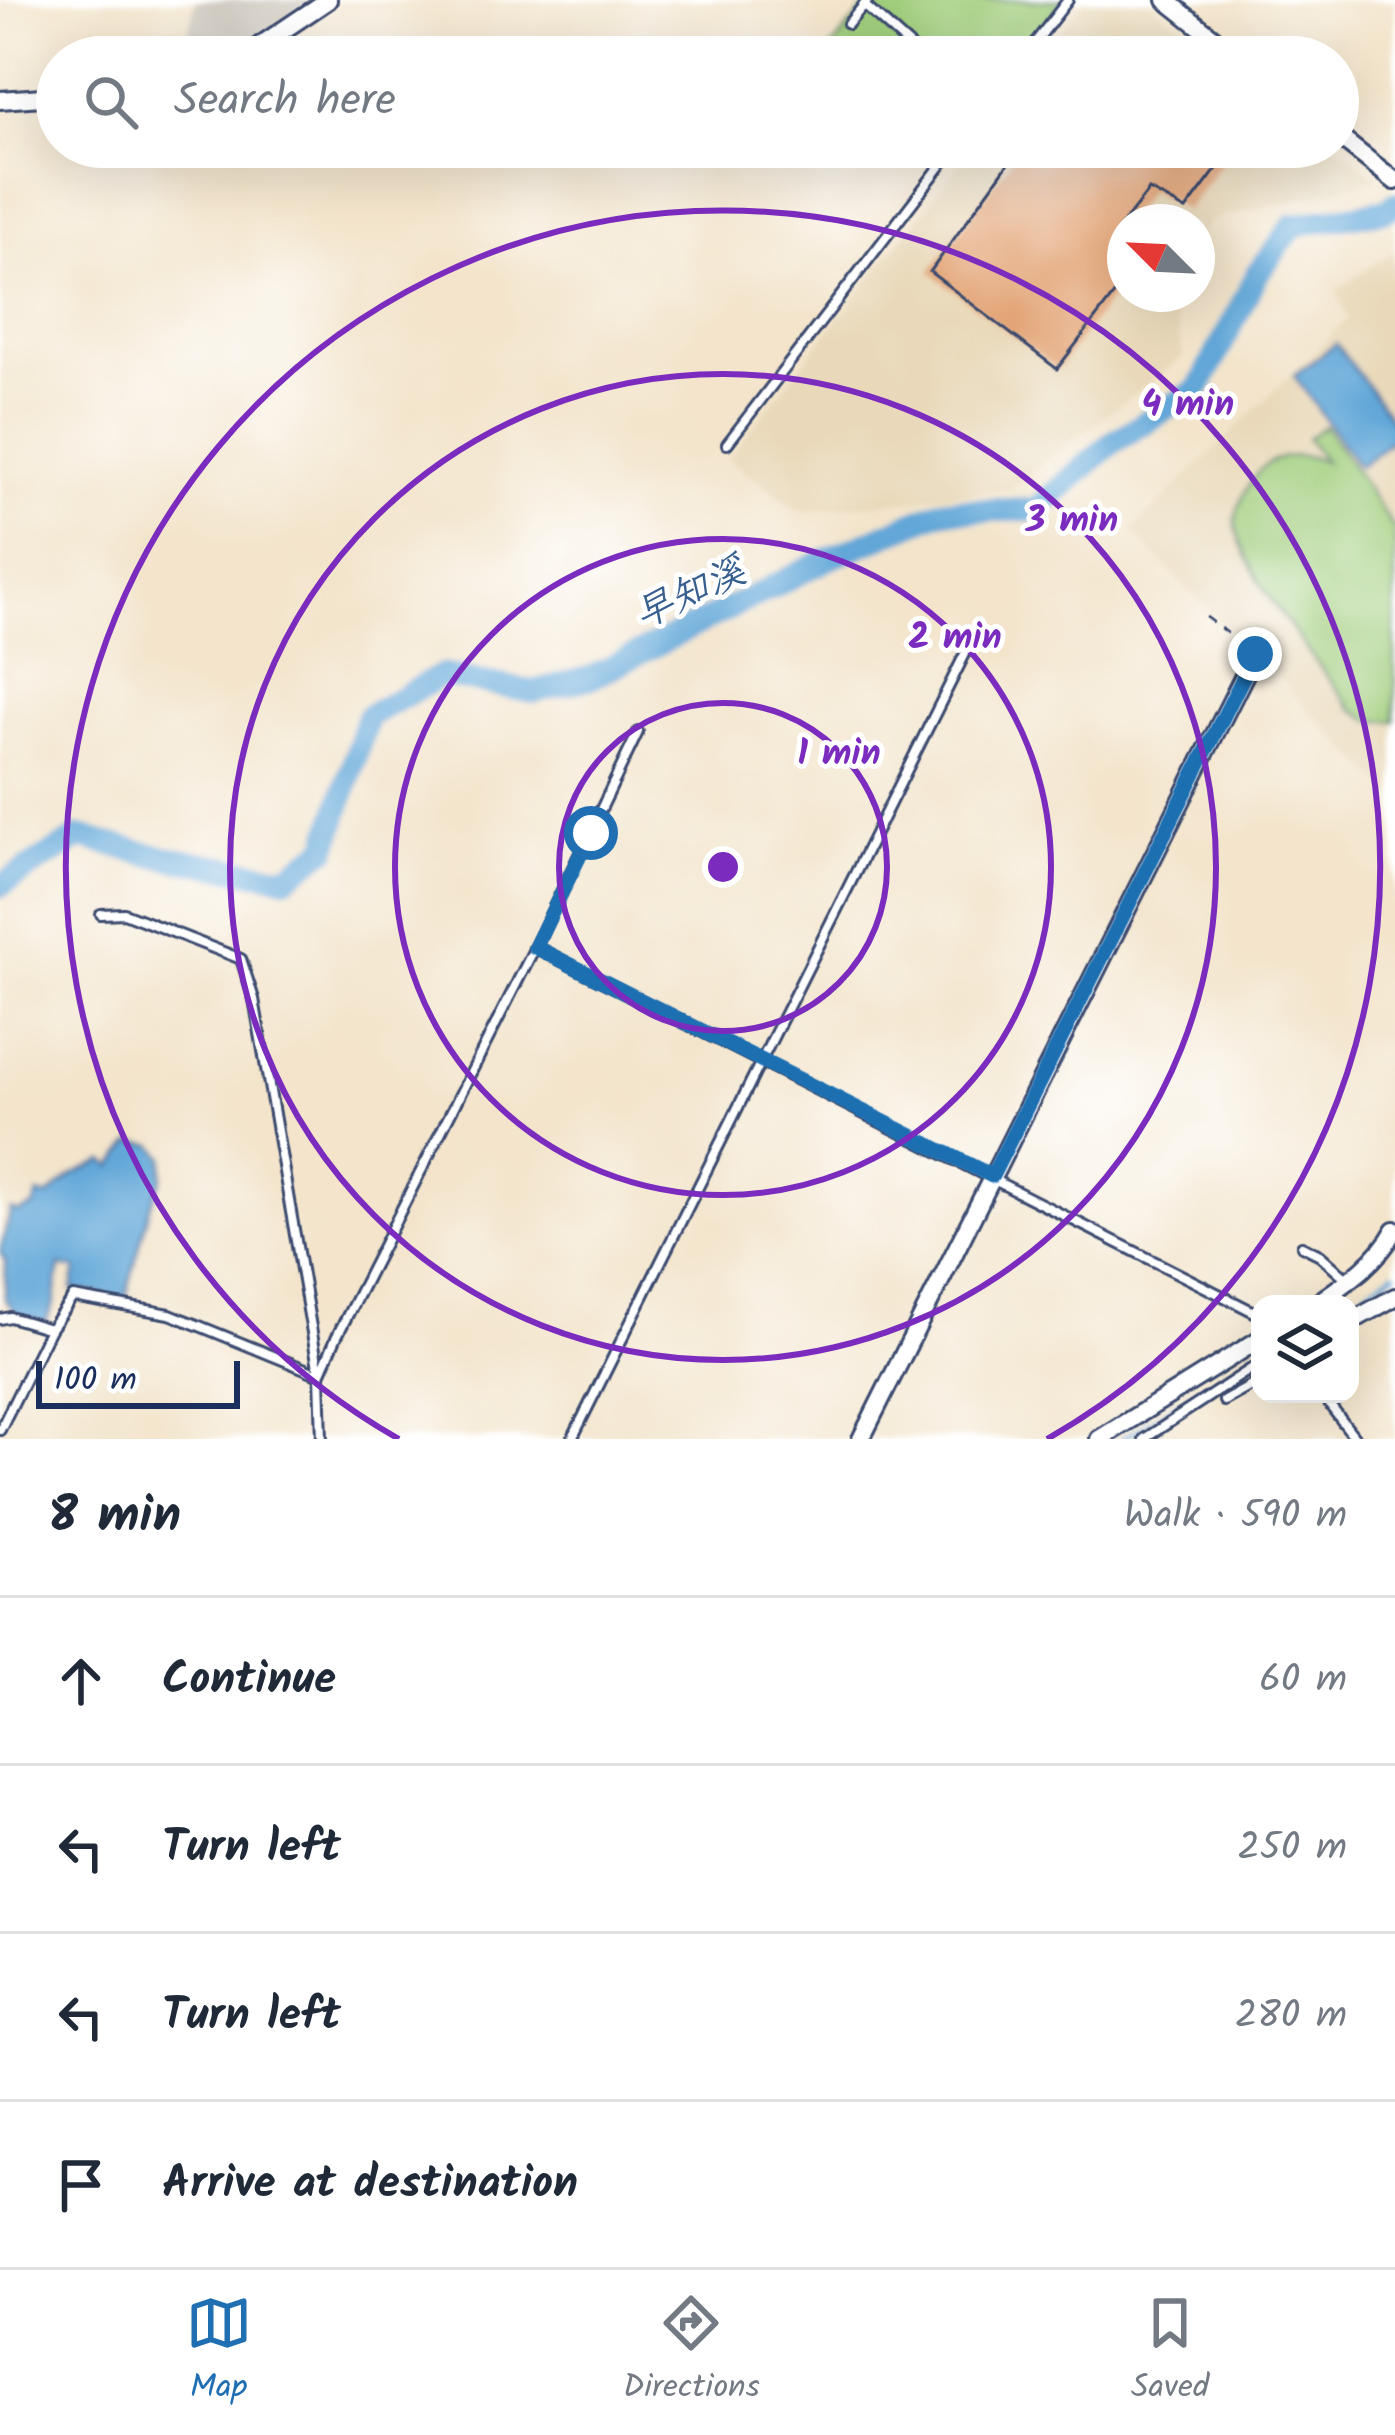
<!DOCTYPE html>
<html lang="en">
<head>
<meta charset="utf-8">
<style>
  :root { --surface:#fff; --page:#f6f6f7; --text:#1f2937; --muted:#747a83; --line:#e0e1e3; --accent:#1f6fb2 }
  body { margin:0; font-family:Kalam,"LXGW WenKai TC",sans-serif; background:var(--page); color:var(--text) }
  .controls { position:absolute; right:36px; bottom:36px; display:grid; overflow:hidden; border-radius:24px; box-shadow:0 12px 48px #0002 }
  .controls button { width:108px; height:108px; display:grid; place-items:center; padding:0; border:0; border-bottom:3px solid var(--line); background:var(--surface); color:var(--text); font:60px sans-serif }
  .compass { position:absolute; left:1107px; top:204px; width:108px; height:108px; border-radius:50%; background:var(--surface); box-shadow:0 12px 48px #0002; rotate:294deg }
  .scale { position:absolute; left:36px; bottom:30px; width:204px; box-sizing:border-box; padding-left:12px; border:6px solid #1b2f5e; border-top:0; font-size:33px; line-height:42px; white-space:nowrap; color:#1b2f5e; -webkit-text-stroke:9px #fff; paint-order:stroke }
  .stop { position:absolute; width:36px; height:36px; margin:-27px; border:9px solid #1f6fb2; border-radius:50%; background:#fff }
  .stop.end { background:#1f6fb2; border-color:#fff; box-shadow:0 3px 12px #0008 }
  .list { margin:0; padding:0; list-style:none }
  h2 { display:flex; justify-content:space-between; align-items:center; height:156px; margin:0; padding:0 48px; font-size:51px }
  h2 small { font-size:39px; font-weight:400; color:var(--muted) }
  .list li { display:grid; grid-template-columns:78px 1fr auto; gap:36px; align-items:center; box-sizing:border-box; height:168px; padding:0 48px; border-top:3px solid var(--line) }
  .list b { display:block; font-size:45px; white-space:nowrap }
  .list em { font-size:39px; font-style:normal; color:var(--muted) }
  .icon { flex:none; width:66px; height:66px; fill:none; stroke:currentColor; stroke-width:2; stroke-linecap:round; stroke-linejoin:round }
  .map { position:relative; flex:none; width:1395px; height:1439px; overflow:hidden }
  .search { position:absolute; background:var(--surface); box-shadow:0 12px 48px #0002; left:36px; right:36px; top:36px; height:132px; display:flex; align-items:center; gap:30px; box-sizing:border-box; padding:0 42px; border-radius:66px; color:var(--muted); font-size:45px }
  .sheet { height:828px; background:var(--surface) }
  nav { display:flex; justify-content:space-around; align-items:center; box-sizing:border-box; height:168px; border-top:3px solid var(--line); background:var(--surface); font-size:33px; color:var(--muted) }
  nav a { display:grid; justify-items:center; gap:6px }
  nav .on { color:var(--accent) }
  .map>svg:first-child { display:block }
</style>
</head>
<body>
<div class="map">
<svg width="1395" height="1439" viewBox="0 0 1395 1439">
  <rect width="100%" height="100%" fill="#fff"/>
  <filter id="ink" filterUnits="userSpaceOnUse"><feTurbulence type="fractalNoise" baseFrequency=".00833" numOctaves="2"/><feDisplacementMap in="SourceGraphic" scale="24" xChannelSelector="R" yChannelSelector="G"/><feConvolveMatrix kernelMatrix="1 2 1 2 8 2 1 2 1" color-interpolation-filters="sRGB"/></filter>
  <filter id="wash" filterUnits="userSpaceOnUse"><feTurbulence type="fractalNoise" baseFrequency=".004" numOctaves="4" result="noise"/><feDisplacementMap in="SourceGraphic" scale="48" xChannelSelector="R" yChannelSelector="G"/><feGaussianBlur stdDeviation="2.7" result="paint"/><feColorMatrix in="noise" values="0 0 0 0 0 0 0 0 0 0 0 0 0 0 0 0 0 1.4 0 .05"/><feComposite in="paint" operator="in"/></filter>
  <g filter="url(#wash)">
    <rect width="100%" height="100%" fill="#f3e4cb"/>
    <!-- built -->
    <g fill="#e9d9ba">
      <polygon points="1085,0 1148,0 1222,57 1042,57"/>
      <polygon points="1338,146 1380,178 1213,220 1197,235 1197,222 1125,222 1125,294 1166,294 1174,310 1183,357 1009,489 801,512 728,459 974,147"/>
      <polygon points="1395,250 1395,796 1312,714 1244,637 1232,635 1132,531 1348,318 1336,290"/>
    </g>
    <!-- industrial -->
    <polygon fill="#c9c3b8" points="196,0 313,0 252,41 219,57 212,57 187,37"/>
    <!-- green -->
    <g fill="#a0cd7b" stroke="#5e7e6c" stroke-width="3">
      <polygon points="872,0 1063,0 1017,57 824,57"/>
      <path d="M1325 426 1395 530V721H1372L1353 709C1325 674 1231 559 1236 518 1238 502 1251 479 1262 468 1276 454 1306 453 1324 461L1307 438Z"/>
    </g>
    <!-- water -->
    <g fill="#62a7d8" stroke="#3e6b9b" stroke-width="3">
      <polygon points="1336,344 1395,424 1395,437 1359,467 1294,375"/>
      <polygon points="132,1142 154,1145 164,1157 162,1179 150,1207 125,1300 72,1289 76,1269 60,1266 54,1304 45,1323 17,1314 5,1299 6,1263 0,1251 11,1210 18,1213 34,1207 38,1194 47,1197 73,1175 104,1161 113,1166"/>
    </g>
    <g fill="none" stroke-linecap="round" stroke-linejoin="round">
      <!-- stream -->
      <g stroke="#62a7d8" stroke-width="4.5">
        <polyline points="1346,1304 1395,1272"/>
        <polyline points="1122,1439 1260,1352"/>
      </g>
      <!-- river -->
      <polyline stroke="#62a7d8" stroke-width="24" points="0,886 80,837 156,856 286,877 327,848 368,716 442,675 533,692 592,677 828,559 943,510 1036,510 1112,443 1199,389 1258,273 1294,225 1387,210 1395,203"/>
    </g>
    <g id="blocks">
      <!-- building -->
      <polygon fill="#e3a577" points="1020,147 1217,147 1228,154 1186,210 1149,190 1117,231 1125,236 1125,280 1057,369 930,272"/>
    </g>
  </g>
  <g filter="url(#ink)">
    <use href="#blocks" fill-opacity="0" stroke="#3b4a6e" stroke-width="3"/>
    <g fill="none" stroke-linecap="round" stroke-linejoin="round">
      <defs>
        <g id="lane">
          <polyline points="868,0 864,5 922,57"/>
          <polyline points="848,24 864,5"/>
          <polyline points="1024,57 1068,0"/>
          <polyline points="727,444 955,147"/>
          <polyline points="101,914 124,913 241,959 254,999 319,1373"/>
          <polyline points="535,947 1260,1315"/>
          <polyline points="1302,1246 1320,1255 1348,1280"/>
          <polyline points="0,1319 10,1317 50,1329"/>
          <polyline points="1321,1394 1356,1439"/>
          <polyline points="1224,1401 1260,1381"/>
          <polyline points="0,1430 50,1329 73,1297 170,1314 320,1375"/>
          <polyline points="322,1439 320,1375 336,1338 535,947 638,732"/>
          <polyline points="572,1439 976,632"/>
          <polyline points="1144,1439 1260,1363"/>
        </g>
        <g id="street">
          <polyline points="1166,0 1238,57"/>
          <polyline points="243,57 328,0"/>
          <polyline points="0,100 57,96"/>
          <polyline points="1338,136 1395,181"/>
          <path d="M1316 1304C1346 1283 1377 1263 1395 1230"/>
          <polyline points="1350,1322 1395,1297"/>
          <polyline points="861,1439 1255,654"/>
          <polyline points="1099,1439 1260,1339"/>
        </g>
      </defs>
      <!-- lane casing -->
      <use href="#lane" stroke="#3b4a6e" stroke-width="14"/>
      <!-- street casing -->
      <use href="#street" stroke="#3b4a6e" stroke-width="22"/>
      <!-- path -->
      <polyline stroke="#3b4a6e" stroke-width="3" stroke-dasharray="9 9" stroke-linecap="butt" points="1206,617 1243,645"/>
      <!-- lane -->
      <use href="#lane" stroke="#fff" stroke-width="8"/>
      <!-- street -->
      <use href="#street" stroke="#fff" stroke-width="16"/>
    </g>
  </g>
  <g fill="none" stroke-linecap="round" stroke-linejoin="round" filter="url(#ink)">
    <!-- route -->
    <polyline stroke="#1f6fb2" stroke-width="15" points="591,833 535,947 992,1176 1255,654"/>
  </g>
  <!-- distance rings -->
  <g fill="none" stroke="#7b2cbf" stroke-width="6">
    <circle cx="723" cy="867" r="164"/>
    <circle cx="723" cy="867" r="328"/>
    <circle cx="723" cy="867" r="493"/>
    <path d="M399 1439A657 657 0 1 1 1047 1439"/>
  </g>
  <g text-anchor="middle" stroke-width="10" stroke-linejoin="round" paint-order="stroke">
    <!-- water labels -->
    <g font-size="39" font-style="italic" fill="#375f8f" stroke="#fff">
      <text transform="translate(689 591) rotate(-25)" y="14">早知溪</text>
    </g>
  </g>
  <circle cx="723" cy="867" r="18" fill="#7b2cbf" stroke="#fff" stroke-width="6"/>
  <g font-size="36" text-anchor="middle" font-weight="bold" fill="#7b2cbf" stroke="#fff" stroke-width="10" stroke-linejoin="round" paint-order="stroke">
    <text x="1188" y="415">4 min</text>
    <text x="1072" y="531">3 min</text>
    <text x="955" y="648">2 min</text>
    <text x="839" y="764">1 min</text>
  </g>
</svg>
<div class="controls">
<button><svg class="icon" aria-label="layers" viewBox="0 0 24 24"><path d="M12 4l9 5-9 5-9-5zM3 14l9 5 9-5"/></svg></button>
</div>
<svg class="compass" viewBox="-18 -18 36 36"><path d="M0-13l5 13h-10z" fill="#e53935"/><path d="M0 13l5-13h-10z" fill="#747a83"/></svg>
<div class="scale">100 m</div>
<div class="stop" style="left:591px;top:833px"></div>
<div class="stop end" style="left:1255px;top:654px"></div>
<div class="search"><svg class="icon" aria-label="search" viewBox="0 0 24 24"><circle cx="10" cy="10" r="6"/><path d="M15 15l6 6"/></svg>Search here</div>
</div>
<section class="sheet">
<h2>8 min<small>Walk · 590 m</small></h2>
<ul class="list">
<li><svg class="icon" aria-label="ahead" viewBox="0 0 24 24"><path d="M12 20V5M6 11l6-6 6 6"/></svg><div><b>Continue</b></div><em>60 m</em></li>
<li><svg class="icon" aria-label="left" viewBox="0 0 24 24"><path d="M17 20v-9H6M10 6l-5 5 5 5"/></svg><div><b>Turn left</b></div><em>250 m</em></li>
<li><svg class="icon" aria-label="left" viewBox="0 0 24 24"><path d="M17 20v-9H6M10 6l-5 5 5 5"/></svg><div><b>Turn left</b></div><em>280 m</em></li>
<li><svg class="icon" aria-label="arrive" viewBox="0 0 24 24"><path d="M6 21V4h12l-3 4 3 4H6"/></svg><div><b>Arrive at destination</b></div></li>
</ul>
</section>
<nav>
<a class="on"><svg class="icon" aria-label="map" viewBox="0 0 24 24"><path d="M3 6l6-2 6 2 6-2v14l-6 2-6-2-6 2zM9 4v14M15 6v14"/></svg>Map</a>
<a><svg class="icon" aria-label="directions" viewBox="0 0 24 24"><path d="M12 3l9 9-9 9-9-9zM9 14v-3h6M13 9l2 2-2 2"/></svg>Directions</a>
<a><svg class="icon" aria-label="saved" viewBox="0 0 24 24"><path d="M7 4h10v16l-5-4-5 4z"/></svg>Saved</a>
</nav>
</body>
</html>
